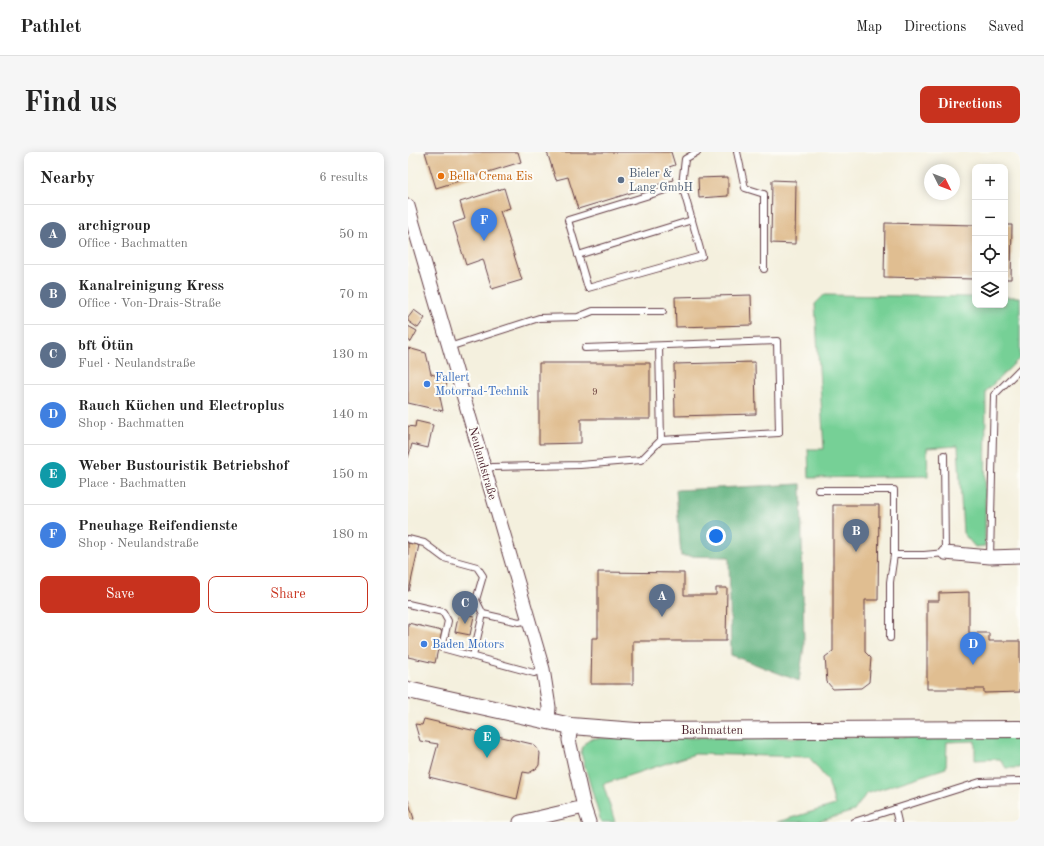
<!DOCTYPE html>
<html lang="en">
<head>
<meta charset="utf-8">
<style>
  :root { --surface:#fff; --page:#f6f6f6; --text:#222; --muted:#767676; --line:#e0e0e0; --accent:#c8321e }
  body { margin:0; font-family:"Old Standard TT",serif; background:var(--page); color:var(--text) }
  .controls { position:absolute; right:12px; top:12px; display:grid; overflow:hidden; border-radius:8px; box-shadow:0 2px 10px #0003 }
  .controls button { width:36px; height:36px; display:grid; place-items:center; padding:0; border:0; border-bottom:1px solid var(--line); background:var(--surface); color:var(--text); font:20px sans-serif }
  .compass { position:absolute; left:516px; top:12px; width:36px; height:36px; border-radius:50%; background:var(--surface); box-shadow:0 2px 10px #0003; rotate:132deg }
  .you { position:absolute; left:308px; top:384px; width:14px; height:14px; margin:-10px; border:3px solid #fff; border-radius:50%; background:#1a73e8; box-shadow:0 0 0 6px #1a73e833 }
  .badge { display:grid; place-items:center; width:26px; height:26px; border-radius:50%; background:var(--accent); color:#fff; font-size:13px; font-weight:700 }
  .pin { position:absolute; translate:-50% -33px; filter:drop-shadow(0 1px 2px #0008) }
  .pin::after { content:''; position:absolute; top:21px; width:14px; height:12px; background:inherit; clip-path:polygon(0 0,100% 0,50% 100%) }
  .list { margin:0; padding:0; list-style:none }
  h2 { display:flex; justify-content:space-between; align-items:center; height:52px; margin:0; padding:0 16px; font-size:17px }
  h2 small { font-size:13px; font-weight:400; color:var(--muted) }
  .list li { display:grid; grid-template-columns:26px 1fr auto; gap:12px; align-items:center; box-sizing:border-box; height:60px; padding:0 16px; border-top:1px solid var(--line) }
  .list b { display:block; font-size:15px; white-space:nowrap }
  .list p { margin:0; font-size:13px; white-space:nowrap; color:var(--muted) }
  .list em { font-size:13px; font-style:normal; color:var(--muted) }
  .actions { display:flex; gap:8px; padding:12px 16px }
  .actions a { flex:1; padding:9px 0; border:1px solid var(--accent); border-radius:8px; text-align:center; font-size:14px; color:var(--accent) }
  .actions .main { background:var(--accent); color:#fff }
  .icon { flex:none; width:22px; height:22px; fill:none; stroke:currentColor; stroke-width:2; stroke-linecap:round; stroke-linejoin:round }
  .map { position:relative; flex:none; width:612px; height:670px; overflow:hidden; border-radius:8px }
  header { display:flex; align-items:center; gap:24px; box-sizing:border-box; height:56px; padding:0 20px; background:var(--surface); border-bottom:1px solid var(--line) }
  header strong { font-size:19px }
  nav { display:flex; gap:22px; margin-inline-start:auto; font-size:14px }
  .intro { display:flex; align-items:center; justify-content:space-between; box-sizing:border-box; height:96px; padding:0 24px }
  h1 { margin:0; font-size:28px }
  .button { padding:10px 18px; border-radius:8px; background:var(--accent); color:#fff; font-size:14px; font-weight:700 }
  main { display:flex; gap:24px; padding:0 24px }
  aside { flex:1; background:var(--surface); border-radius:8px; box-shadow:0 2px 10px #0003 }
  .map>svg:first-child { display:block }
</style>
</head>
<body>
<header>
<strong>Pathlet</strong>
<nav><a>Map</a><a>Directions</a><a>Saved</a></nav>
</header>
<div class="intro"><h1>Find us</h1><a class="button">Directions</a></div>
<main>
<aside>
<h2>Nearby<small>6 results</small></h2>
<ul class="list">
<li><span class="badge" style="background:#5c6f8a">A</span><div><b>archigroup</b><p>Office · Bachmatten</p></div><em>50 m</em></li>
<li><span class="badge" style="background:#5c6f8a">B</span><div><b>Kanalreinigung Kress</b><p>Office · Von-Drais-Straße</p></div><em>70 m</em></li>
<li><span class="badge" style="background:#5c6f8a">C</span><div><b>bft Ötün</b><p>Fuel · Neulandstraße</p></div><em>130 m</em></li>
<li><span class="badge" style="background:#3f7fe0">D</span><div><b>Rauch Küchen und Electroplus</b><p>Shop · Bachmatten</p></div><em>140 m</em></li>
<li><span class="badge" style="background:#0f9aa8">E</span><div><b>Weber Bustouristik Betriebshof</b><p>Place · Bachmatten</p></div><em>150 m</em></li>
<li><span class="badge" style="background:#3f7fe0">F</span><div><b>Pneuhage Reifendienste</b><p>Shop · Neulandstraße</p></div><em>180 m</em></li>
</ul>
<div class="actions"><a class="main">Save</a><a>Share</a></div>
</aside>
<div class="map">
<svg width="612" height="670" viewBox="0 0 612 670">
  <rect width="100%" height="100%" fill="#fdfcf7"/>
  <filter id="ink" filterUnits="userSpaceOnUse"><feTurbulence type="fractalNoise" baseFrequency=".025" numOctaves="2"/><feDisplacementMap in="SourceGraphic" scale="8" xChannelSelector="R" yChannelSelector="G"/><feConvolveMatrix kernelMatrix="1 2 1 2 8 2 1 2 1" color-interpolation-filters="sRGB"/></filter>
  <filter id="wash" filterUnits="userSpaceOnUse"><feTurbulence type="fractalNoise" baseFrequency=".012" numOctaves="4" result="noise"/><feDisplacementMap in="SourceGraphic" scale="16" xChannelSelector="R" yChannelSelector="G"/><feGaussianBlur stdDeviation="0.9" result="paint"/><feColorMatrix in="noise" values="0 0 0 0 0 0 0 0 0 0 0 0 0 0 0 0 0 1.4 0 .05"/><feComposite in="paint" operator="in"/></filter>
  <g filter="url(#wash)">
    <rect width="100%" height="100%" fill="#f4f0de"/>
    <!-- green -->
    <g fill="#76d096" stroke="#607860">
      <polygon points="416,143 567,145 567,153 597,153 597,145 612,145 612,206 578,239 577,394 567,395 555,381 550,294 519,296 520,324 401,326 400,297 416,297 407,152"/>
      <polygon points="612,584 612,616 598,616 592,607 567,608 567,589 539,590 538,616 458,642 446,659 410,670 369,670 427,653 420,629 401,605 287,602 195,632 207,670 193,670 173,601 174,595 181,587 189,586 255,586"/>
    </g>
    <!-- forest -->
    <polygon fill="#60b27f" stroke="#556855" points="393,332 396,494 391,529 323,503 321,405 273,404 268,338"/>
    <g id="blocks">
      <!-- building -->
      <g fill="#e0be91">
        <polygon points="17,0 110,0 113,10 28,36"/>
        <polygon points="139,0 263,0 267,13 261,15 265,28 170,57 160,25 148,28"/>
        <polygon points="320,25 320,44 291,46 290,26"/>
        <polygon points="364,28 388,29 387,92 363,91"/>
        <polygon points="96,36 102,56 92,59 114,128 84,137 75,107 58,113 45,71 57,67 52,50"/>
        <polygon points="477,71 567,73 567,127 476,125"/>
        <polygon points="597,73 604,73 603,127 597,127"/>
        <polygon points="343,143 344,173 268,175 267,145"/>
        <polygon points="6,158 17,166 10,176 0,169 0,166"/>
        <polygon points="0,174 9,179 3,190 0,188"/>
        <polygon points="0,196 18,201 23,222 40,227 37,238 30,236 35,259 0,251"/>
        <polygon points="347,210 348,262 267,264 266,212"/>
        <polygon points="131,211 242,211 242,267 173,267 173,291 131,292"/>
        <polygon points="8,269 25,273 20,296 4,292 0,306 0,274 7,275"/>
        <polygon points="425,353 471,353 470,448 457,448 457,500 463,506 461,530 453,536 425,537 419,530 417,505 425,499"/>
        <polygon points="0,391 11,393 1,439 0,439"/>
        <polygon points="190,420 276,421 276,443 308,443 308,436 319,436 318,489 225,489 225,532 183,532 184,486 190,486"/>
        <polygon points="561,440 561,481 581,481 581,489 612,489 612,540 576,541 576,537 519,537 519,449 531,449 531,441"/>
        <polygon points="51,461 66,464 62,483 47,480"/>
        <polygon points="0,471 34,479 27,511 0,505"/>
        <polygon points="16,567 124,592 128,595 132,601 131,613 129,616 121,621 115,620 109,647 21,625 30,592 12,589 7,572 14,573"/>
        <polygon points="0,648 6,667 0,668"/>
      </g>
    </g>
  </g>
  <g filter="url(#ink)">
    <use href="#blocks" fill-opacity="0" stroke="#643e46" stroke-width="1"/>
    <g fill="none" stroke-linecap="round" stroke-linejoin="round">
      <defs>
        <g id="service">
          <polyline points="329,0 337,36 356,42 356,117"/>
          <polyline points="274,33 294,104 180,136 160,68 274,33 277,7 289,0"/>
          <polyline points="170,103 284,68"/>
          <polyline points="251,194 253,288"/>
          <polyline points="41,195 131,166 170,165 185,159 255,159"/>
          <polyline points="77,317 85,315 172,313 233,308 253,288 371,281 369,189 177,196"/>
          <polyline points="410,338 486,338 486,403 482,430 482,486"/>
          <polyline points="0,387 16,391 36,406 69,415 75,424 68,448 75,462 111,470 120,468"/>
          <polyline points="486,403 516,403 537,401 536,303"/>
          <polyline points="582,405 586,243 612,217"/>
          <polyline points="0,452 35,460 40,469 34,496 126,521 135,517"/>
          <polyline points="65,504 75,462"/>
          <polyline points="487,657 490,670"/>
          <polyline points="446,670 572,630 612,629"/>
        </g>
        <g id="minor">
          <polyline points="0,54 135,517 141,555 140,570"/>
          <polyline points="537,401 582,405 612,404"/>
          <polyline points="163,574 161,588 176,655 181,670"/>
          <polyline points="112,670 176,655"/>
        </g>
        <polyline id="tertiary" points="0,538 163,574 228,579 612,577"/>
      </defs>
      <!-- service casing -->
      <use href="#service" stroke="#643e46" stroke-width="8"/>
      <!-- minor casing -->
      <use href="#minor" stroke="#643e46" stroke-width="15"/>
      <!-- tertiary casing -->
      <use href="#tertiary" stroke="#643e46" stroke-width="18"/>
      <!-- service -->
      <use href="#service" stroke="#fff" stroke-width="6"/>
      <!-- minor -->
      <use href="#minor" stroke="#fff" stroke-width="13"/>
      <!-- tertiary -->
      <use href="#tertiary" stroke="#fff" stroke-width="16"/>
    </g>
  </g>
  <!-- markers -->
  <circle fill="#e8710a" stroke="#fdfcf7" stroke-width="1.5" cx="33" cy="24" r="4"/>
  <circle fill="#5c6f8a" stroke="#fdfcf7" stroke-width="1.5" cx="213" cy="28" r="4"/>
  <g fill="#3f7fe0" stroke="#fdfcf7" stroke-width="1.5">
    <circle cx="19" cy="232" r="4"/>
    <circle cx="16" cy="492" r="4"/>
  </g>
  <g text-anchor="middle" stroke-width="4" stroke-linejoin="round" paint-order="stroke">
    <!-- number labels -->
    <g font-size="10" fill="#704744">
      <text x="187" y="243">9</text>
    </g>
    <!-- service labels -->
    <g font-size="12" fill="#4e5e75" stroke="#fdfcf7" text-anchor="start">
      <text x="221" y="25">Bieler &amp;<tspan x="221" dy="14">Lang GmbH</tspan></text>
    </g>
    <!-- food labels -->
    <g font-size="12" fill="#c56008" stroke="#fdfcf7" text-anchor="start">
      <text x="41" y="28">Bella Crema Eis</text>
    </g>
    <!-- shop labels -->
    <g font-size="12" fill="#366cbe" stroke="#fdfcf7" text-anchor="start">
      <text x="27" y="229">Fallert<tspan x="27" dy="14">Motorrad-Technik</tspan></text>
      <text x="24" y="496">Baden Motors</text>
    </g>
    <!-- street labels -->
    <g font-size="12" fill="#4a1f2b" stroke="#fdfcf7">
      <text transform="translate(75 311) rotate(74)" y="4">Neulandstraße</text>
      <text x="304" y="582">Bachmatten</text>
    </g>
  </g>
</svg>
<div class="controls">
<button>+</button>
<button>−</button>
<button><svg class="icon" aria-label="locate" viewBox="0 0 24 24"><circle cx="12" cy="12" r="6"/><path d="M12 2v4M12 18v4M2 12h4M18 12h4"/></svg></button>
<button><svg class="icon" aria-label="layers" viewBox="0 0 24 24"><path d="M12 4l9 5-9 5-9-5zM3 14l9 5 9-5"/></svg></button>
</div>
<svg class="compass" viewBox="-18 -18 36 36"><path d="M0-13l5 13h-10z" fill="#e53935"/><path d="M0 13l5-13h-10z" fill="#767676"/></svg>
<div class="you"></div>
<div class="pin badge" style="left:254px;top:465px;background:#5c6f8a">A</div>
<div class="pin badge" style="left:448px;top:400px;background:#5c6f8a">B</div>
<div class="pin badge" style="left:57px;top:472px;background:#5c6f8a">C</div>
<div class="pin badge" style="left:565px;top:513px;background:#3f7fe0">D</div>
<div class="pin badge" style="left:79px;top:606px;background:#0f9aa8">E</div>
<div class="pin badge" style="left:76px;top:89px;background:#3f7fe0">F</div>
</div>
</main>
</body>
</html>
